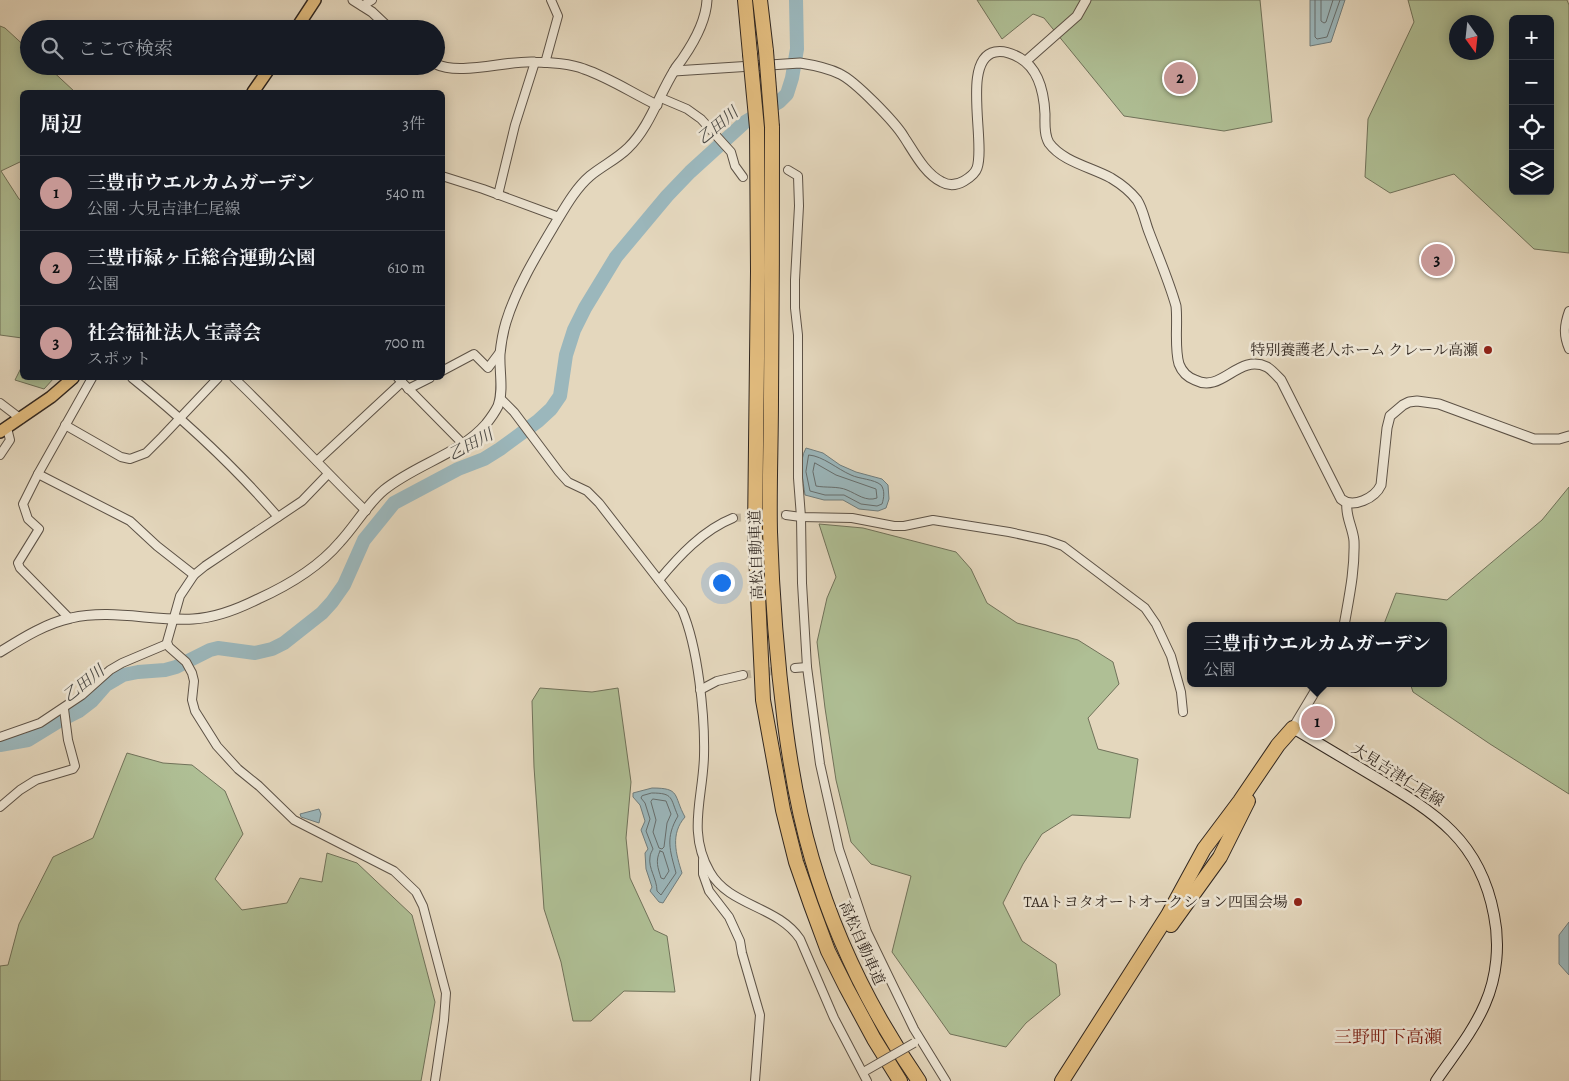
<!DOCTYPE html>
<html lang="ja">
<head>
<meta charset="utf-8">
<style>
  :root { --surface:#171b24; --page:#20242c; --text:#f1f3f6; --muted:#9ea1a6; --line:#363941; --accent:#c59692 }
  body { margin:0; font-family:Alegreya,"Noto Serif JP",serif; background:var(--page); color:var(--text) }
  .controls { position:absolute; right:15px; top:15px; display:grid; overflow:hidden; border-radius:8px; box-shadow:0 2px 12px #0003 }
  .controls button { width:45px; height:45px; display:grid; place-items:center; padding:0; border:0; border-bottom:1px solid var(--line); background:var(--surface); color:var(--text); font:25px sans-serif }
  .compass { position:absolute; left:1449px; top:15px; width:45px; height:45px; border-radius:50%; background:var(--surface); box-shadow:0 2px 12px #0003; rotate:165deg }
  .you { position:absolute; left:721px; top:582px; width:18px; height:18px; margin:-12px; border:4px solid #fff; border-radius:50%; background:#1a73e8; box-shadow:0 0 0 8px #1a73e833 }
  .badge { display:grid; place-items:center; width:32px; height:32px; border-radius:50%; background:var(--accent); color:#111; font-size:16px; font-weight:700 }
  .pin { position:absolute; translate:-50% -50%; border:2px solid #fff; box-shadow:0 1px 5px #0006 }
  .popup { position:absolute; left:1187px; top:622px; width:260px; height:65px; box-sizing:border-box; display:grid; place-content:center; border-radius:8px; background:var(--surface); filter:drop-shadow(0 1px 4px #0005); font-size:16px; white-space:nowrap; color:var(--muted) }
  .popup b { font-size:19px; color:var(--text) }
  .popup::after { content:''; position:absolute; left:50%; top:100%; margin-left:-10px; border:10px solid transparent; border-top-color:var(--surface) }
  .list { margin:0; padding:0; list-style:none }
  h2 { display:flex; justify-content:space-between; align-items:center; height:65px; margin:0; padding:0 20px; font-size:21px }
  h2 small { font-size:16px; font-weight:400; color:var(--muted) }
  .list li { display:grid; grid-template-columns:32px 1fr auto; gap:15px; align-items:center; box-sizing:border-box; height:75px; padding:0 20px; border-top:1px solid var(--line) }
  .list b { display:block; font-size:19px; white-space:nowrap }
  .list p { margin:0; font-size:16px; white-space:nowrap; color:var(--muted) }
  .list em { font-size:16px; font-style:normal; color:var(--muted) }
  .icon { flex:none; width:28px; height:28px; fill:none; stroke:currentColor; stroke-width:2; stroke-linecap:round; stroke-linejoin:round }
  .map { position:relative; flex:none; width:1569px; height:1081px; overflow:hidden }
  .search { position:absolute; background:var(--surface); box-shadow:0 2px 12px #0003; left:20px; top:20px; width:425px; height:55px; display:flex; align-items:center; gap:12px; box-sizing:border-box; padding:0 18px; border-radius:28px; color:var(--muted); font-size:19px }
  .panel { position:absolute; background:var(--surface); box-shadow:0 2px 12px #0003; left:20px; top:90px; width:425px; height:290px; border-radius:8px }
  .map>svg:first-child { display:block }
</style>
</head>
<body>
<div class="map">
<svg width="1569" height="1081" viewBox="0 0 1569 1081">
  <rect width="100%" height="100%" fill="#e4d7bd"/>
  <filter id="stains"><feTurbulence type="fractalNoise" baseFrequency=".004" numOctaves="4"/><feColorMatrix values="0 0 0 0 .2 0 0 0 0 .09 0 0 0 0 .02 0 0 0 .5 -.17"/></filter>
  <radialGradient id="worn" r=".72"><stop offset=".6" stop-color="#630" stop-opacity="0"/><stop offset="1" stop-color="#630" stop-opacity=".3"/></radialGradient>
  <!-- green -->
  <g fill="#afbf95" stroke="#70725a" fill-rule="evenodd">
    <polygon points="977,0 1260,0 1272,122 1224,131 1124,116 1044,18 1033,14 1002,39"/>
    <path d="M1408 0H1567L1569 5V253L1534 249 1454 174 1390 193 1365 177 1368 119 1414 22ZM1513 19H1550V191H1513ZM1486 22V52H1456V22Z"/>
    <polygon points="0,26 5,28 29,50 29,66 47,66 75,92 22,92 22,161 1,171 19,199 22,201 22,338 0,335"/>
    <polygon points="22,366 22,378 54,378 44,389 15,380"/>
    <polygon points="1569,487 1569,794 1490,744 1413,692 1410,683 1443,683 1443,626 1385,626 1384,624 1396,593 1447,600 1542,520"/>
    <polygon points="819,524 863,528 956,552 971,569 987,603 1017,623 1078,640 1113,662 1119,684 1088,718 1098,749 1138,759 1130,818 1072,815 1042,834 1023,864 1003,903 1022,941 1056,964 1060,995 1026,1023 1006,1047 950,1034 892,952 911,876 871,864 851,842 836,780 825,708 817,642 827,598 836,577"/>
    <polygon points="540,688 592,692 618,688 631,782 626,838 630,878 654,930 667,936 675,992 624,991 591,1021 573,1021 561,962 544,909 534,767 532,701"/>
    <polygon points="1315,705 1325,712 1316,728 1312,710"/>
    <polygon points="127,753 163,763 192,765 225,791 243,834 215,879 242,910 287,903 300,878 322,882 327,853 357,863 412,915 435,1002 421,1081 0,1081 0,966 8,965 19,924 53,857 93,838"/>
  </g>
  <!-- water -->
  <g fill="#9bb7bc" stroke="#707d7d">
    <polygon points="1310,0 1345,0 1331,42 1310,46"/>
    <path d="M806 448 823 453 840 465 856 472 882 479 888 485 889 499 886 508 878 511 859 509 843 500H824L805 495C803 480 798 462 806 448Z"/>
    <path d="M652 788C681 788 673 795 685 817 670 834 676 854 682 873L663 903 659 902 650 891 652 887 646 869 645 853 648 849 641 830 645 821 640 805 633 797V793Z"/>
    <polygon points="319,809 321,814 319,823 301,817 300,814"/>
    <polygon points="1569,922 1569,975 1559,964 1559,935"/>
  </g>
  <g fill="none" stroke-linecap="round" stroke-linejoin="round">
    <!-- shore -->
    <g stroke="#666e6e" stroke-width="1">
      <polyline points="1315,0 1315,37 1317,39 1327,37 1340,0"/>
      <polyline points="1321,0 1321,21 1324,23 1326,22 1333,0"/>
      <path d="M809 455C823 456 837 469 851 475 859 479 874 479 881 485 885 490 884 498 882 504L877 506 861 504 844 495H825L810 491 806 472Z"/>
      <path d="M815 463 836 475 876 489 877 498C866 502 857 494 847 490 838 486 826 488 816 486L813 472Z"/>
      <path d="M652 793C674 793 670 798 678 816 665 838 670 850 676 873L661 895 657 891C657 879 648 868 650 857 650 854 652 851 653 849L646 831 650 819 645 803 641 798 642 796Z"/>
      <polygon points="653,799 666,801 671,814 667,823 664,847 662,849 659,848 653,832 656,820 651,802"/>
      <path d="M660 851 663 852 669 871 664 879 661 878C658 868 655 861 660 851Z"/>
    </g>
    <!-- river -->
    <polyline stroke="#9bb7bc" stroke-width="14" points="0,745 28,740 59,721 79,711 92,701 106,685 123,675 138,672 165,670 176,667 210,650 218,648 255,653 272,649 284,643 322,613 332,602 344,585 364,540 394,503 458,469 484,459 500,449 538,421 551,409 560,396 566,355 574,330 585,308 616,257 667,196 690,172 745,122 779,102 787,94 792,78 797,49 796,0"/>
    <!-- minor-tunnel -->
    <g stroke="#c0b49d" stroke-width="8" stroke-dasharray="8 4" stroke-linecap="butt">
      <polyline points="733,518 786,515"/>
      <polyline points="743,675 795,668"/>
    </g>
    <defs>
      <g id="minor">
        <polyline points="362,6 372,0"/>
        <polyline points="545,63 558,16 551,0"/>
        <polyline points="661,98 687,109 701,119 731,152 735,166 743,177"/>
        <polyline points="788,170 798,176 799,206 795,280 795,308 798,335 798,478 801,517 802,583 807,667 820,764 839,849 867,932 914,1029 946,1081"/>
        <polyline points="442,176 483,189 559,217"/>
        <polyline points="498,195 515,125 535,62"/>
        <path d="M1569 311C1564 325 1563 335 1569 349"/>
        <polyline points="442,371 474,354 488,368 500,352"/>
        <path d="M132 378C184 420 234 466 278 517"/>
        <path d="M234 378C279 421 321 467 366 511"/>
        <polyline points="398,378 463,444"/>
        <polyline points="408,389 430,378"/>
        <path d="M500 398 514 412 559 472 568 482 587 491 599 503 682 610C698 647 705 715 704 756 703 798 687 832 710 872 729 906 778 906 800 939L834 1018 867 1081"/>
        <polyline points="0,403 21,419"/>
        <polyline points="65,425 121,457 130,459 146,453 162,437 218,378"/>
        <polyline points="0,455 10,440 7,428"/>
        <polyline points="317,461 402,382"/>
        <polyline points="38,474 130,521 157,546 194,575"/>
        <polyline points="328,474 302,501 205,566 194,575 180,596 167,642 169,647 186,662 192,673 194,681 192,700 195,711 217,746 238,769 259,786 294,820 394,871 416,892 423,906 446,993 444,1020 435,1081"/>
        <polyline points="786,515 801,517 852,518 894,526 904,526 933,520 1009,532 1046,540 1063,546 1145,608 1156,624 1171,656 1181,692 1183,712"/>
        <path d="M659 580C679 556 703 530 733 518"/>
        <polyline points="69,618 20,568 18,563 39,529 28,519 23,504 38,474 92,378"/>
        <polyline points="795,668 807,667"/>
        <polyline points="700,690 717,681 743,675"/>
        <polyline points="0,737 40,723 82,695 110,670 122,663 167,644"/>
        <polyline points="0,807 20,790 36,780 73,769 75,766 68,740 64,709"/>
        <polyline points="703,860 703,874 709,891 729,917 740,941 742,953 760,1015 755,1081"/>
      </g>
      <g id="tertiary">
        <polyline points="353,0 372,12 390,29"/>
        <polyline points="1026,61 1077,16 1086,0"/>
        <path d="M436 64C459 76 508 60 535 62 549 62 572 64 584 69 610 78 632 93 657 105"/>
        <path d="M674 71 800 63C813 65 828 68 840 74 855 81 895 122 904 137 914 152 925 174 942 182 949 186 957 185 964 181 969 178 975 174 977 168 986 143 961 59 995 52 1004 50 1013 54 1020 58 1039 69 1044 93 1045 114 1045 123 1044 135 1049 143 1063 162 1091 167 1111 178 1121 184 1130 191 1137 200 1143 209 1145 222 1149 232 1158 256 1169 281 1176 306 1178 324 1174 347 1179 364 1182 372 1187 377 1195 380 1222 394 1238 353 1267 367 1272 370 1277 376 1281 380L1341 499C1353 509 1375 498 1381 485L1387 428 1390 416 1403 405 1409 402 1417 401 1439 404 1534 439H1559L1569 436"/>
        <path d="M1344 626C1349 597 1355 570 1354 541 1353 528 1345 516 1347 503"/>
        <path d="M0 652C21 639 46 623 71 618 111 609 152 621 193 619 215 618 238 609 258 599 289 585 318 568 340 542 355 526 368 503 384 490 416 464 460 454 486 424 490 419 495 412 498 406 504 390 499 370 500 354 501 344 503 332 506 322 517 286 539 251 558 219 567 204 577 187 590 176 602 166 617 159 628 148 649 128 659 95 674 71 676 66 680 63 683 58 694 42 706 20 707 0"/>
        <polyline points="1293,728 1320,683"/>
      </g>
      <path id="secondary" d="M1293 728C1320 744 1348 761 1375 777 1435 813 1480 840 1494 915 1500 944 1497 977 1485 1004 1473 1032 1453 1056 1436 1081"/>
      <g id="primary">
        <polyline points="296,29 315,0"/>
        <polyline points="253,92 271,66"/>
        <polyline points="0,432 51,397 73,378"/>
      </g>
      <g id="motorway">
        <polyline points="745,0 750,54"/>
        <polyline points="760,0 766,51"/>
        <path d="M772 127C772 217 772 308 771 398 771 443 769 487 770 532 772 596 777 660 785 724 791 770 799 815 812 859 835 938 872 1013 919 1081"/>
        <polyline points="757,128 758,271 755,533 763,700 783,810 796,862 811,905 828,951 846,987 874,1039 900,1081"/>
        <polyline points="1171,925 1220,857 1248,801"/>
        <polyline points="1062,1081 1168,915 1204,849 1240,801 1278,745 1293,728"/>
      </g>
    </defs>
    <!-- minor casing -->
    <use href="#minor" stroke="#5d5246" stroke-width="10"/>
    <!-- tertiary casing -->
    <use href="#tertiary" stroke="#5d5246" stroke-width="11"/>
    <!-- secondary casing -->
    <use href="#secondary" stroke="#30261f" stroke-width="12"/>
    <!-- primary casing -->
    <use href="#primary" stroke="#30261f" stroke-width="14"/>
    <!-- motorway casing -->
    <use href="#motorway" stroke="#30261f" stroke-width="16"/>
    <!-- minor -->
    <use href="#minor" stroke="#ede5d4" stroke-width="8"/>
    <!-- tertiary -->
    <use href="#tertiary" stroke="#ede5d4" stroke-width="9"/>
    <!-- secondary -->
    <use href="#secondary" stroke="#ede5d4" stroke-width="10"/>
    <!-- primary -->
    <use href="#primary" stroke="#e2bc7e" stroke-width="11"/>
    <!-- motorway -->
    <use href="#motorway" stroke="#e2bc7e" stroke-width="14"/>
    <defs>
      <polyline id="minor-bridge" points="867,1070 914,1043"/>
      <g id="motorway-bridge">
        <polyline points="766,51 772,127"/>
        <polyline points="750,54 757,128"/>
      </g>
    </defs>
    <!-- minor-bridge casing -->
    <use href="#minor-bridge" stroke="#5d5246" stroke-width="10" stroke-linecap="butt"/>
    <!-- motorway-bridge casing -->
    <use href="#motorway-bridge" stroke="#30261f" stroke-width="16" stroke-linecap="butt"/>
    <!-- minor-bridge -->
    <use href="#minor-bridge" stroke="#ede5d4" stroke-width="8"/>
    <!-- motorway-bridge -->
    <use href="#motorway-bridge" stroke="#e2bc7e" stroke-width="14"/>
  </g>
  <!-- markers -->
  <g fill="#8f2418" stroke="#ede5d4" stroke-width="2">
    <circle cx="1488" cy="350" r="5"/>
    <circle cx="1298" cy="902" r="5"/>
  </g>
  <g text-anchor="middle" stroke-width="5" stroke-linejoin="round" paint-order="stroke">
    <!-- poi labels -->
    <g font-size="15" fill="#30261f" stroke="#ede5d4" text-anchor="end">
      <text x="1478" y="355">特別養護老人ホーム クレール高瀬</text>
      <text x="1288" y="907">TAAトヨタオートオークション四国会場</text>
    </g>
    <!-- street labels -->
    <g font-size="15" fill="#30261f" stroke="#ede5d4">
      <text transform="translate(756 555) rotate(-92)" y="5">高松自動車道</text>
      <text transform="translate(1398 775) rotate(32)" y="5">大見吉津仁尾線</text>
      <text transform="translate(862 943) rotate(66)" y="5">高松自動車道</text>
    </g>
    <!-- water labels -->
    <g font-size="16" font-style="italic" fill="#4b4a46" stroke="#ede5d4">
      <text transform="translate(717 125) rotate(-40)" y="6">乙田川</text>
      <text transform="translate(470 444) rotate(-28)" y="6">乙田川</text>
      <text transform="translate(83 683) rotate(-39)" y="6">乙田川</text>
    </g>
    <!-- quarter labels -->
    <g font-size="18" fill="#7a1f14" stroke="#ede5d4">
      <text x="1388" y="1043">三野町下高瀬</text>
    </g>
  </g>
  <rect width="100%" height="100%" filter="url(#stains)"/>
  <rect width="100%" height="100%" fill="url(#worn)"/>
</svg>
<div class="controls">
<button>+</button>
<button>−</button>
<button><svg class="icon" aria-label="locate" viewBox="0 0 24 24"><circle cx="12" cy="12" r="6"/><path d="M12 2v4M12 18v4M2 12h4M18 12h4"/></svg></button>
<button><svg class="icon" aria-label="layers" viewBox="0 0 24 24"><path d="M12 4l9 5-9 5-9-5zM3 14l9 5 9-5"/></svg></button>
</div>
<svg class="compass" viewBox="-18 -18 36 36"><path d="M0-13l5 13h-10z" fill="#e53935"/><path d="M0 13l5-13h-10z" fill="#9ea1a6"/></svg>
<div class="you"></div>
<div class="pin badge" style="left:1317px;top:722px">1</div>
<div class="popup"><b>三豊市ウエルカムガーデン</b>公園</div>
<div class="pin badge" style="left:1180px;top:78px">2</div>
<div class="pin badge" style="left:1437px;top:260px">3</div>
<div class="search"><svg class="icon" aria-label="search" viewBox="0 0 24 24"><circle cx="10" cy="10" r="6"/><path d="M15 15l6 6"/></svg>ここで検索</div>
<section class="panel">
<h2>周辺<small>3件</small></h2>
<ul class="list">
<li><span class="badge">1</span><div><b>三豊市ウエルカムガーデン</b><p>公園 · 大見吉津仁尾線</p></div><em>540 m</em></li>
<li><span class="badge">2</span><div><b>三豊市緑ヶ丘総合運動公園</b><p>公園</p></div><em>610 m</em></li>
<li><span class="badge">3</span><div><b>社会福祉法人 宝壽会</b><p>スポット</p></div><em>700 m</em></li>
</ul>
</section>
</div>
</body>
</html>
